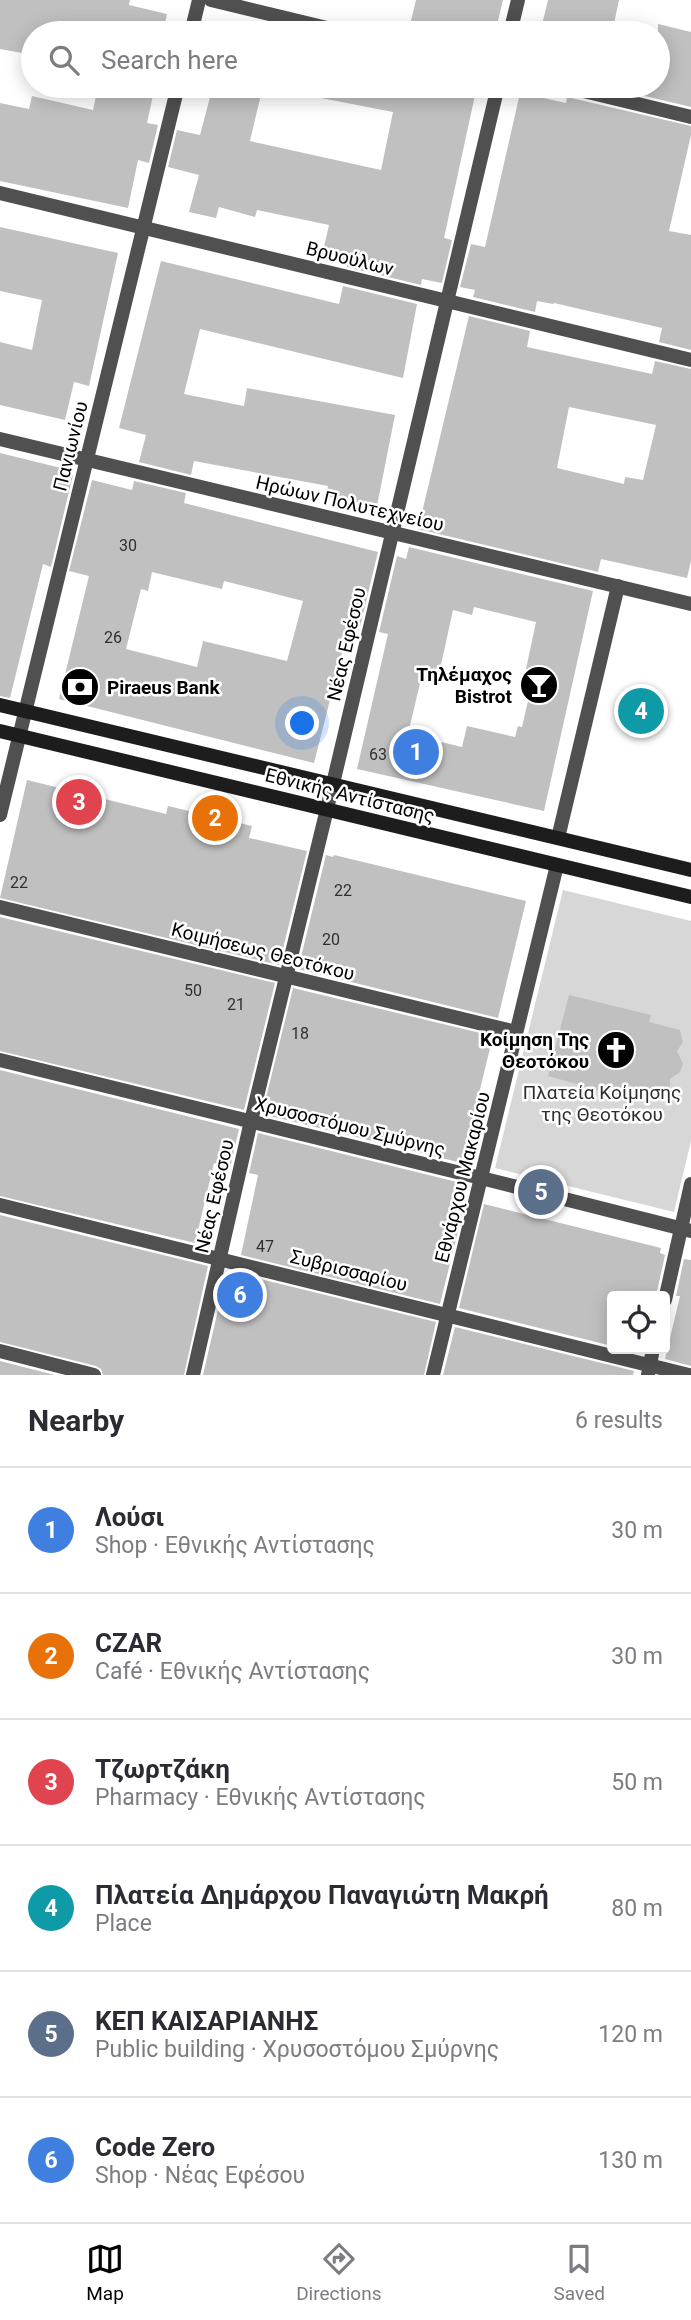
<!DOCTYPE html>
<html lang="en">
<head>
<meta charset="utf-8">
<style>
  :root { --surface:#fff; --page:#f7f7f7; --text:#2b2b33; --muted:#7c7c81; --line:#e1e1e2; --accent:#000 }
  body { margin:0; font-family:Roboto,sans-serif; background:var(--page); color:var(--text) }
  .controls { position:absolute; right:21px; bottom:21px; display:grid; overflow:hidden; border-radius:7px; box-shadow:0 4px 18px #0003 }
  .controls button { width:63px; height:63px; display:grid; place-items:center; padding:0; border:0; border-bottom:2px solid var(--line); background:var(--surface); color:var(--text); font:35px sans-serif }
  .you { position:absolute; left:303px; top:724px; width:24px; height:24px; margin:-18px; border:5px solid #fff; border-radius:50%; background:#1a73e8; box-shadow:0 0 0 10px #1a73e833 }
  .badge { display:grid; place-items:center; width:46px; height:46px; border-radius:50%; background:var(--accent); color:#fff; font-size:23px; font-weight:700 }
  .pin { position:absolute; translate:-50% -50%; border:4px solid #fff; box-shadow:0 2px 7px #0006 }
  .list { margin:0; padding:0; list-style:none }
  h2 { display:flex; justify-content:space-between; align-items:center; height:91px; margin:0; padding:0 28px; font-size:30px }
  h2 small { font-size:23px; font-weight:400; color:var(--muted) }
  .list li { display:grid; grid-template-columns:46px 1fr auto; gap:21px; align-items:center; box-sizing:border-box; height:126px; padding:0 28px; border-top:2px solid var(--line) }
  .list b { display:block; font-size:26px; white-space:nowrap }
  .list p { margin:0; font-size:23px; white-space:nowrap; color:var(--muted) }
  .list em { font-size:23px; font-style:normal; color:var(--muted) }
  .icon { flex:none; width:38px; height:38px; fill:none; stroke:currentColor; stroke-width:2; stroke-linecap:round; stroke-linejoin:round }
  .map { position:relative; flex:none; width:691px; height:1375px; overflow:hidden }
  .search { position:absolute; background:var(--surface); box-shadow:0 4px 18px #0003; left:21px; right:21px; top:21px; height:77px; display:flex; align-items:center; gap:18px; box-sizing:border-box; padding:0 24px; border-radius:38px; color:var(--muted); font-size:26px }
  .sheet { height:847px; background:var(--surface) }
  nav { display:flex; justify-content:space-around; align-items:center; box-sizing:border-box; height:98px; border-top:2px solid var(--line); background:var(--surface); font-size:19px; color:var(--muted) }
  nav a { display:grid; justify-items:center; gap:4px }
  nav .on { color:var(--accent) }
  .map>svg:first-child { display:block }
</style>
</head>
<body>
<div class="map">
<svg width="691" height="1375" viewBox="0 0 691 1375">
  <rect width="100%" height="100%" fill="#fff"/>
  <!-- green -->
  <polygon fill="#d7d7d7" points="563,890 691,921 691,1141 674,1212 495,1168"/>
  <!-- building -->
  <g fill="#c0c0c0" fill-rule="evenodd">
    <polygon points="0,0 130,0 129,5 167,14 163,33 33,33 33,55 0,49"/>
    <polygon points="416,0 503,0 495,33 408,33"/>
    <polygon points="548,0 619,0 612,33 540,33"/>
    <polygon points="658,24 691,32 691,107 603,86 658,86"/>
    <polygon points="98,86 155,86 147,123 158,125 149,163 138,160 128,208 0,181 0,103 29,109 32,96 93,110"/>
    <polygon points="213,86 263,86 250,141 381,170 393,112 316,97 317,86 477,86 444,238 452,240 442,283 422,279 421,285 347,267 348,261 322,255 329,225 257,210 255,217 219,207 216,218 189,212 199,175 168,167 177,130 200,135"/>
    <polygon points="520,93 566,103 567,97 691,126 691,135 669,231 691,235 691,350 659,342 662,328 554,303 553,304 537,301 535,312 473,297 475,290 460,287 471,244 485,247"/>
    <polygon points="0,227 118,253 89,386 74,382 65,420 0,405 0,342 32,350 42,300 0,291"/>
    <polygon points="161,261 339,304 343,286 417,304 403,378 200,329 184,394 244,406 247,388 395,415 377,506 326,496 328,486 194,461 191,475 139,462 146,435 119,428"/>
    <path d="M469 316 530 331 527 347 652 374 655 361 691 369V561L687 578 601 559 598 572 418 529ZM569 407 656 425 643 480 625 477 624 484 557 468Z"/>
    <polygon points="0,453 65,469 65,473 73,475 51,567 43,564 10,698 0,696"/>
    <path d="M92 480 132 490 134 481 186 493 184 503 378 552 360 627 349 625 314 763 59 699 89 576 69 571ZM152 572 222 589 224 581 303 601 287 661 203 641 197 667 126 649 141 589 148 591Z"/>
    <path d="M409 547 593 591 544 811 357 769 388 634 379 632 397 556 406 559ZM474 607 536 622 526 669 535 670 522 727 518 726 515 737 467 726 462 747 408 734 421 679 437 683 453 610 472 615Z"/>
    <polygon points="27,780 166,814 168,806 252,826 249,838 307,851 279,965 0,898"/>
    <polygon points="326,855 333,857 334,855 526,901 498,1018 298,969"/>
    <polygon points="0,917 275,983 244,1110 0,1051"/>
    <polygon points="293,988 493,1036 462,1163 262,1114"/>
    <polygon points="569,995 651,1015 649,1022 680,1030 683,1042 677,1051 683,1064 680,1072 670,1079 670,1100 632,1090 630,1099 548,1076"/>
    <polygon points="0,1070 239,1129 230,1168 214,1163 195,1243 0,1196"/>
    <polygon points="258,1133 457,1182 454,1196 466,1199 440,1304 241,1255 258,1175 249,1173"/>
    <polygon points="484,1204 661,1248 660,1253 665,1255 656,1296 612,1296 612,1346 459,1308"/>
    <polygon points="0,1215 208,1266 184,1375 103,1375 101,1369 96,1366 0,1342"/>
    <polygon points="684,1259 691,1260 691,1366 665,1359 680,1296 676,1296"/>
    <polygon points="227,1271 436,1322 424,1375 203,1375"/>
    <polygon points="455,1327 634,1371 633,1375 443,1375"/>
    <polygon points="0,1361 55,1375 0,1375"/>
  </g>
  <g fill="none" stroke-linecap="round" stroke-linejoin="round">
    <!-- pedestrian -->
    <polyline stroke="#505050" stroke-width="14" points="558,838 618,586"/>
    <!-- minor -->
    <g stroke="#505050" stroke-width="14">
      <polyline points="211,0 348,33"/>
      <polyline points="191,33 199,0"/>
      <polyline points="510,33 518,0"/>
      <polyline points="563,86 691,117"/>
      <polyline points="0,193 691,360"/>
      <polyline points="0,439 691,604"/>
      <polyline points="327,809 498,86"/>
      <polyline points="0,815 178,86"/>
      <polyline points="0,907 516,1032"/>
      <polyline points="0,1060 481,1178 691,1231"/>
      <polyline points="0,1205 689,1375"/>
      <polyline points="665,1300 691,1184"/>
      <polyline points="0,1351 94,1375"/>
      <polyline points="433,1375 557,865"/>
      <polyline points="648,1375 653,1349"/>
    </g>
    <!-- tertiary -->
    <polyline stroke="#505050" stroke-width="14" points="193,1375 251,1121 327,809"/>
    <!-- secondary -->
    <g stroke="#1d1d1d" stroke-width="14">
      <polyline points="0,705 691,870"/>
      <polyline points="0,731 691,897"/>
    </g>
  </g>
  <!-- icons -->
  <defs>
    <symbol id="bar-disc" viewBox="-11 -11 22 22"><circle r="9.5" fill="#000" stroke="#fff"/><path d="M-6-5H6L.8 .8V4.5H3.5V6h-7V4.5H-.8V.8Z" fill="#fff"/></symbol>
    <symbol id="bank-disc" viewBox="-11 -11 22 22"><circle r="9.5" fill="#000" stroke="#fff"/><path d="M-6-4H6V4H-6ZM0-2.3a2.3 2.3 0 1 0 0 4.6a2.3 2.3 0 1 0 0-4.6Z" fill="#fff"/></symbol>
    <symbol id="church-disc" viewBox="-11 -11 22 22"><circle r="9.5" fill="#000" stroke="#fff"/><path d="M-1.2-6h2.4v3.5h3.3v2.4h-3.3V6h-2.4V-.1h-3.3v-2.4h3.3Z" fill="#fff"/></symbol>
  </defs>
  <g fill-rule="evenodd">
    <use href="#bar-disc" x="517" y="663" width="44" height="44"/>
    <use href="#bank-disc" x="58" y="665" width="44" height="44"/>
    <use href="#church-disc" x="594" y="1028" width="44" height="44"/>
  </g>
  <g text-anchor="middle" stroke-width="5" stroke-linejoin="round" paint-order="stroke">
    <!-- number labels -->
    <g font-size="16" fill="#303030">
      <text x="128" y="551">30</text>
      <text x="113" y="643">26</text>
      <text x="378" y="760">63</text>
      <text x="19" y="888">22</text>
      <text x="343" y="896">22</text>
      <text x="331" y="945">20</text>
      <text x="193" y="996">50</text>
      <text x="236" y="1010">21</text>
      <text x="300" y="1039">18</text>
      <text x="265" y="1252">47</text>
    </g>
    <!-- street labels -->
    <g font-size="19" fill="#000" stroke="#fff">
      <text transform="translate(350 258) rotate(14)" y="7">Βρυούλων</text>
      <text transform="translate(70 446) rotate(-76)" y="7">Πανιωνίου</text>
      <text transform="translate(350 503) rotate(13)" y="7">Ηρώων Πολυτεχνείου</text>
      <text transform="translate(346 644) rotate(-77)" y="7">Νέας Εφέσου</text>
      <text transform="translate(350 795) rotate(14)" y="7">Εθνικής Αντίστασης</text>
      <text transform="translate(263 951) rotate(14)" y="7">Κοιμήσεως Θεοτόκου</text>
      <text transform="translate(350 1126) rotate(14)" y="7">Χρυσοστόμου Σμύρνης</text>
      <text transform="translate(462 1177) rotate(-76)" y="7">Εθνάρχου Μακαρίου</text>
      <text transform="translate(214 1196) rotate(-77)" y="7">Νέας Εφέσου</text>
      <text transform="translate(349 1270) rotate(14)" y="7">Συβρισσαρίου</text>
    </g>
    <!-- poi labels -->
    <g font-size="19" font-weight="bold" fill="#000" stroke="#fff" text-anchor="end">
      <text x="512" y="681">Τηλέμαχος<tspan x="512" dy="22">Bistrot</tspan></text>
      <text x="107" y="694" text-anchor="start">Piraeus Bank</text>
      <text x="589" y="1046">Κοίμηση Της<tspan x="589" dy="22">Θεοτόκου</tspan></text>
    </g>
    <!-- park labels -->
    <g font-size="19" fill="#2e2e2e" stroke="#fff">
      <text x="602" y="1099">Πλατεία Κοίμησης<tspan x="602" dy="22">της Θεοτόκου</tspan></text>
    </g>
  </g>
</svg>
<div class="controls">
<button><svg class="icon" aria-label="locate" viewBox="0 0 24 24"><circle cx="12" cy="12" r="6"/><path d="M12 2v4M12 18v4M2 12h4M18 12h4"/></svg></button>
</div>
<div class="you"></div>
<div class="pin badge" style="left:416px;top:752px;background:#3f7fe0">1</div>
<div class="pin badge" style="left:215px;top:818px;background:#e8710a">2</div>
<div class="pin badge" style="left:79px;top:802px;background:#e0444e">3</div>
<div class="pin badge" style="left:641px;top:711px;background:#0f9aa8">4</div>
<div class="pin badge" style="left:541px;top:1192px;background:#5c6f8a">5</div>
<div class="pin badge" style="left:240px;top:1295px;background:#3f7fe0">6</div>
<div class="search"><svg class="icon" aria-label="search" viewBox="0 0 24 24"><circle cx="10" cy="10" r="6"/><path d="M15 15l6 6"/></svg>Search here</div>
</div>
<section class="sheet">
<h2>Nearby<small>6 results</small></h2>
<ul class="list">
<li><span class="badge" style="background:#3f7fe0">1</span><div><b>Λούσι</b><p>Shop · Εθνικής Αντίστασης</p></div><em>30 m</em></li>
<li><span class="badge" style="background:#e8710a">2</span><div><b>CZAR</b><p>Café · Εθνικής Αντίστασης</p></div><em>30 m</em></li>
<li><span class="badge" style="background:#e0444e">3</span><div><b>Τζωρτζάκη</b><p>Pharmacy · Εθνικής Αντίστασης</p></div><em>50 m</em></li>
<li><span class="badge" style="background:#0f9aa8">4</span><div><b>Πλατεία Δημάρχου Παναγιώτη Μακρή</b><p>Place</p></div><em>80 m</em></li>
<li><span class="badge" style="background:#5c6f8a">5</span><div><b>ΚΕΠ ΚΑΙΣΑΡΙΑΝΗΣ</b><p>Public building · Χρυσοστόμου Σμύρνης</p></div><em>120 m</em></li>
<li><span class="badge" style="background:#3f7fe0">6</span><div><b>Code Zero</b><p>Shop · Νέας Εφέσου</p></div><em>130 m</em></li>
</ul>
</section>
<nav>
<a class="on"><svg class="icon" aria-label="map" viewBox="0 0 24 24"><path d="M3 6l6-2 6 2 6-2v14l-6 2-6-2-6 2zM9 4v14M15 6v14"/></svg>Map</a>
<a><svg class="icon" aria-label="directions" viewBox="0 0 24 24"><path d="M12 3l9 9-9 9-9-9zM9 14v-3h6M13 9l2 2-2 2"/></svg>Directions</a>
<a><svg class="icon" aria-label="saved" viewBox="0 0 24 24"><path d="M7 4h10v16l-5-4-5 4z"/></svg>Saved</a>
</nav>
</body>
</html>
